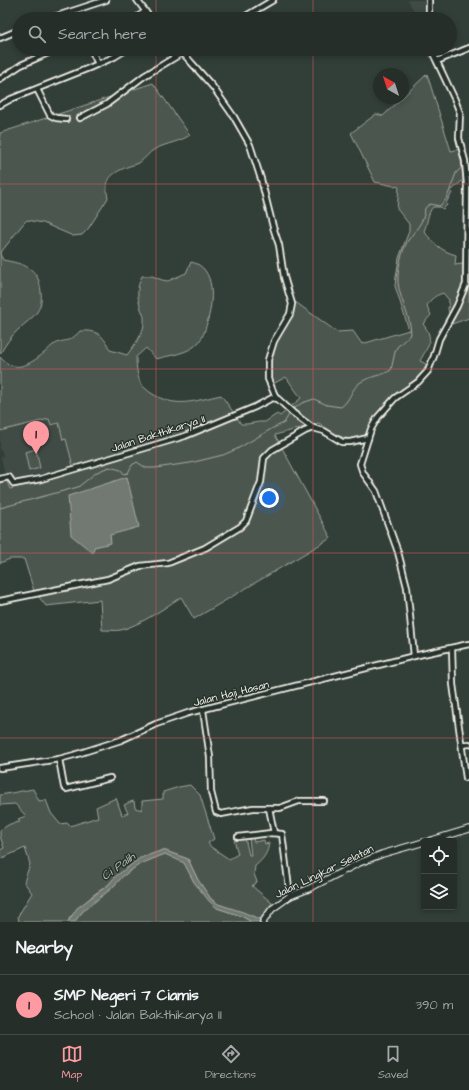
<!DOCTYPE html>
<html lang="en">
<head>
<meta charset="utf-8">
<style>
  :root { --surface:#262e2a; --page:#2e3632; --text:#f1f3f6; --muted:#a4a8a8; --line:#424a47; --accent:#ff9aa2 }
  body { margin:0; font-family:"Architects Daughter",sans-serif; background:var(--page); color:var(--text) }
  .controls { position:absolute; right:12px; bottom:12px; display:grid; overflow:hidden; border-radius:4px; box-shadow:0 2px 6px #0003 }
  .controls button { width:36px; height:36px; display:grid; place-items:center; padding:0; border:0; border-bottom:1px solid var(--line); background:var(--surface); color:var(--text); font:20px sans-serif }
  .compass { position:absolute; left:373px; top:68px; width:36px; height:36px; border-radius:50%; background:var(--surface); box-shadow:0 2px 6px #0003; rotate:321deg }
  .you { position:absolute; left:269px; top:498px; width:14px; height:14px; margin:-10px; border:3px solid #fff; border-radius:50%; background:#1a73e8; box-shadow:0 0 0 6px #1a73e833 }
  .badge { display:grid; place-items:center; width:26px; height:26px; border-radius:50%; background:var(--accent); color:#111; font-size:13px; font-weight:700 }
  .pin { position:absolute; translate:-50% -33px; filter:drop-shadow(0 1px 2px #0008) }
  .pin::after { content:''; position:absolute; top:21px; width:14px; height:12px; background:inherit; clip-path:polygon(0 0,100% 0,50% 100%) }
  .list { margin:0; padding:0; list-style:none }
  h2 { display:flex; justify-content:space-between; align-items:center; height:52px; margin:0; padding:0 16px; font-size:17px }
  h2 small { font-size:13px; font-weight:400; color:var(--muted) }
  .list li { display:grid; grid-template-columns:26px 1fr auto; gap:12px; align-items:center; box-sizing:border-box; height:60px; padding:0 16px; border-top:1px solid var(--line) }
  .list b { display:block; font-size:15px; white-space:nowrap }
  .list p { margin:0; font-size:13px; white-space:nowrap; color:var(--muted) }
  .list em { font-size:13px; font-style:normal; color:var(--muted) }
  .icon { flex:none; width:22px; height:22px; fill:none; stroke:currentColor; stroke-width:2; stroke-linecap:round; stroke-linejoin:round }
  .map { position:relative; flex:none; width:469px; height:922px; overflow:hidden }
  .search { position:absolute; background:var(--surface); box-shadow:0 2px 6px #0003; left:12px; right:12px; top:12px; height:44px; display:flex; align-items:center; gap:10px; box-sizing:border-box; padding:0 14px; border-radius:22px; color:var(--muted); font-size:15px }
  .sheet { height:112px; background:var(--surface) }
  nav { display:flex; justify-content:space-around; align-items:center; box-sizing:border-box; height:56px; border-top:1px solid var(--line); background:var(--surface); font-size:11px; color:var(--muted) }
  nav a { display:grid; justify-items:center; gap:2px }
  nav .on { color:var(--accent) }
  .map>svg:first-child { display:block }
</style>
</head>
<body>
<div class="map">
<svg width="469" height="922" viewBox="0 0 469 922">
  <rect width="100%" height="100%" fill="#323e38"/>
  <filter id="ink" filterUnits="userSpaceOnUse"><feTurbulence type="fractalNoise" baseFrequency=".025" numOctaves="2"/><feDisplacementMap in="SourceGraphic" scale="8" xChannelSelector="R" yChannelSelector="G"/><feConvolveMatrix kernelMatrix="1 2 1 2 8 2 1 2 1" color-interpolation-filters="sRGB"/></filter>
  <g filter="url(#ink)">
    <!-- built -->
    <g fill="#404b44">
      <polygon points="408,0 428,0 428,16 423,19 418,19"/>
      <polygon points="48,419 50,426 59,424 63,440 66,440 73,468 9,485 5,475 1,457 3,456 2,451 0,451 0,431"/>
    </g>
    <!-- green -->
    <g fill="#4c564f" stroke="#a0a49c" fill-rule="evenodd">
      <path d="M427 74 451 151 460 149 463 180 451 191 452 193 446 203 447 205 443 209 440 207H433C427 213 428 223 424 231 433 243 441 251 456 255L455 265 469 263V318L452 324 448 309 449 300 443 293C435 296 431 298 427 306L431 315 423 324C435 339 428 346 420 361L426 364 423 373 389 401 374 419 366 434 360 438 350 439 335 435 319 423 275 435 331 538 194 619 181 597C163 609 142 624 121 630 115 631 108 630 102 630L100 600 46 606 34 591 24 559H10L0 563V480L6 479 10 489 74 470 66 439 63 440 59 423 51 425 49 419 0 431V357C15 374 29 365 44 353 47 351 50 347 53 345 66 338 68 344 80 331 98 330 103 335 110 350L127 355C134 345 146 332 144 318 144 315 142 312 141 309 137 297 136 288 142 276H152L162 280 168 281 186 273 191 262C217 267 213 304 207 323 205 330 203 338 198 343 188 354 170 355 156 359L146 348 136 357C136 365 137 375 140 382 142 386 147 390 151 393 176 409 194 401 221 395L234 413 241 424C249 425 257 421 265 422L277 414 280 416 301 398 286 377 267 387 266 360 270 345 294 301 337 332 353 331 362 344 409 330 395 286 396 277 399 258 409 231V224L397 209 399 187 375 182 351 133 376 114 383 116ZM127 477 110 535V543L94 547Z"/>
      <path d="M153 83 190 135C180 142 167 143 155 149 149 152 145 159 139 163 135 165 131 165 127 167 110 174 104 180 108 198L88 229 82 235 73 236 43 223 27 220 23 224 2 251 0 254 3 260C24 264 39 267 41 292 42 299 41 306 37 312 32 319 25 323 19 329 11 336 5 345 0 354V133Z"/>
      <polygon points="36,449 40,468 29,471 25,452"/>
      <path d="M190 785 200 795 214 839 208 843 211 847 229 859 238 854 234 840 245 838 249 855H251L249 838 253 837 254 842 264 840 265 844 269 843C268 852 264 859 255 866L254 874 257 882 252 886 272 903 260 919 218 904 211 899 198 880 188 859 163 850 116 876 108 885 93 895 70 917 68 922H19L18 916 32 893 24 882 30 864 25 848 0 859V850L4 848 0 836V830L10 824 20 822 18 819 26 816 15 804 0 805V795L33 789 39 801 46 800 51 813 60 824 67 823 70 826 98 817 96 807 116 798 122 815 128 813 124 805 130 802 134 801 135 808 142 810V801L163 799V792L179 787Z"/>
      <polygon points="165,854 184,862 194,882 217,908 241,916 252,922 74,922 84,910 112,888 123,876 140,864"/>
    </g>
    <!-- water -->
    <g fill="#727972" stroke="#a6a9a1">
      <polygon points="127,477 139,527 110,535 111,543 94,547 93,553 71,535 68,496"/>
      <polygon points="163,850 188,859 198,880 211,899 218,904 243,912 266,922 252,922 241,916 217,908 209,901 194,882 184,863 165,854 140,864 123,876 112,888 84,910 74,922 68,922 77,908 108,885 116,876 140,858"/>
    </g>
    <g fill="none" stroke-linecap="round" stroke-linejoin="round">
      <!-- stream -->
      <g stroke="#a6a9a1" stroke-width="1">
        <path d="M293 409 302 403 314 399 327 405 341 407C351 400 351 388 361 382 370 376 382 376 391 370L395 352 397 347 411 334C411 314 396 295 398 275 399 264 402 252 407 242 414 231 425 222 425 208L430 204 439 206 441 205 447 198 456 173 464 165"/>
        <polyline points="0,508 78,487 97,472 109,467 121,470 124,474 128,473 132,465 137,462 146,468 155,468 190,463 223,455 237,449 273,428 284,423 290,413"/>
      </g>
      <defs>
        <g id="minor">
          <polyline points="137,0 151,19"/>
          <polyline points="48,19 106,0"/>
          <polyline points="134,19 145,12"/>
          <polyline points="241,19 273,0"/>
          <polyline points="429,19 429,0"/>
          <polyline points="0,38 19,30"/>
          <polyline points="91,49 98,64"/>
          <polyline points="178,49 183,52 192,49"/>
          <polyline points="182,52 213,87 234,117 250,145 261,179 273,227 279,245 284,277 292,304 290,314 274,341 268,360 268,379 276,398"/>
          <polyline points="437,61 469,48"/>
          <polyline points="0,79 21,65 57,49"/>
          <polyline points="37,89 50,115 56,118 66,119"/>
          <polyline points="0,105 11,99 89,68 114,57 127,49"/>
          <polyline points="80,118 107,104 144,76 182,53"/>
          <polyline points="0,479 9,477 14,484 41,479 185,436 255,407 272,398 278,399 293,413 313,428"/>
          <polyline points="0,601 108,579 140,566 168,563 205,548 240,527 246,521 261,482 264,458 272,450 305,431 313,428 324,431 342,442 350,442 368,438"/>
          <polyline points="452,648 453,684 466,778"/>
          <polyline points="414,656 407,587 398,552 376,491 363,473 360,464 371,429 378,417 395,398 418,382 428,371 434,356 439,339 457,306 466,284 467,184 465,161 459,138 460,113 455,100 431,49"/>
          <polyline points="203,710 210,757 211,792 216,812 221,814 253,808 280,808 299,801 324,801"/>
          <polyline points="462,745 469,744"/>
          <polyline points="59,759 64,787 66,789 110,778"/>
          <polyline points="0,768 59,759 74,755 121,740 156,724 188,713 418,655 469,644"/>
          <polyline points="269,808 274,833"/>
          <polyline points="238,837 271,833 282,834 290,896"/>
        </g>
        <g id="tertiary">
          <polyline points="429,841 469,829"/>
          <polyline points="263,922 272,909 290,896 308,889 359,863 382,854 424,842"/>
        </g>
      </defs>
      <!-- minor casing -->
      <use href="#minor" stroke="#f4f1e8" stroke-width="8"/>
      <!-- tertiary casing -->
      <use href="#tertiary" stroke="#f4f1e8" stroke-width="8"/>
      <!-- minor -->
      <use href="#minor" stroke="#26332d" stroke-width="4.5"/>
      <!-- tertiary -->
      <use href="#tertiary" stroke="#26332d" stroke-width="5.5"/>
    </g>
  </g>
  <!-- grid -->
  <path fill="none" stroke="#de5a58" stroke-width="1" stroke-opacity="0.55" d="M156 0V19M313 0V19M156 49V922M313 49V922M0 184H469M0 369H469M0 553H469M0 738H469"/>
  <g text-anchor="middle" stroke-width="3" stroke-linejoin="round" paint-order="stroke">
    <!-- street labels -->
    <g font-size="11" fill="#f4f1e8" stroke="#26332d">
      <text transform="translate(158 433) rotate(-18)" y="4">Jalan Bakthikarya II</text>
      <text transform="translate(231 693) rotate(-14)" y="4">Jalan Haji Hasan</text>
      <text transform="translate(324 871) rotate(-26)" y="4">Jalan Lingkar Selatan</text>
    </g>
    <!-- water labels -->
    <g font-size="12" font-style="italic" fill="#babbb3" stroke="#26332d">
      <text transform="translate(118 866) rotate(-36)" y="4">Ci Palih</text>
    </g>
  </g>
</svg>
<div class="controls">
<button><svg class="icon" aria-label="locate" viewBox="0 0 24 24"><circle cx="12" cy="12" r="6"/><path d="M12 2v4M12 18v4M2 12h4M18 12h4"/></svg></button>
<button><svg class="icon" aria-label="layers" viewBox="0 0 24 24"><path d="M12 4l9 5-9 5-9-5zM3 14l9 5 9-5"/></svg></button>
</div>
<svg class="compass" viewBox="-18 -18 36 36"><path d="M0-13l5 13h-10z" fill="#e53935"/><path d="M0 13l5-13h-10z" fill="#a4a8a8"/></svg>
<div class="you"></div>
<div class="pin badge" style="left:36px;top:454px">1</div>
<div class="search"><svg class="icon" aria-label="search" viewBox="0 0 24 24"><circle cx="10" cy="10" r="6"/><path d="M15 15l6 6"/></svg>Search here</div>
</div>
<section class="sheet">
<h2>Nearby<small></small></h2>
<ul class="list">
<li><span class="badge">1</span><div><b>SMP Negeri 7 Ciamis</b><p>School · Jalan Bakthikarya II</p></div><em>390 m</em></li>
</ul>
</section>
<nav>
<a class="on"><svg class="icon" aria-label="map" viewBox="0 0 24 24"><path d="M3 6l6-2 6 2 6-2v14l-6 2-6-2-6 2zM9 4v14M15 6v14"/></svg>Map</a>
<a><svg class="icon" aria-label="directions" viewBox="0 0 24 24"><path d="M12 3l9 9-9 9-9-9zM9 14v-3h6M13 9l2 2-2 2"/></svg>Directions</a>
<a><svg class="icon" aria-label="saved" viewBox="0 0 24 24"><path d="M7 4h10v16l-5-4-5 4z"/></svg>Saved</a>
</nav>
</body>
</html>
